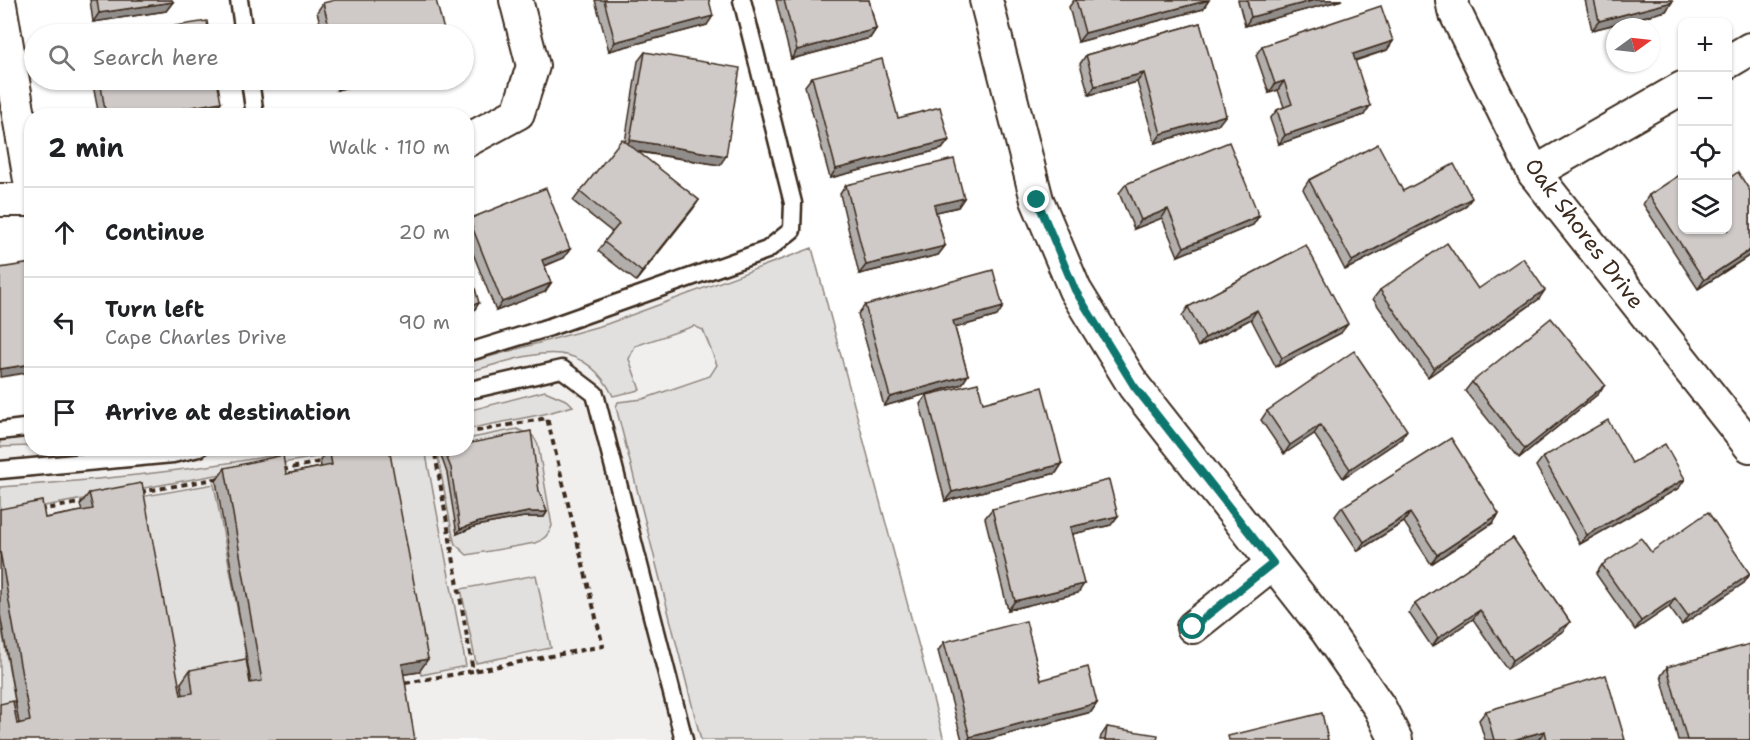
<!DOCTYPE html>
<html lang="en">
<head>
<meta charset="utf-8">
<style>
  :root { --surface:#fff; --page:#f6f6f6; --text:#202124; --muted:#757577; --line:#e0e0e0 }
  body { margin:0; font-family:"Shantell Sans",sans-serif; background:var(--page); color:var(--text) }
  .controls { position:absolute; right:18px; top:18px; display:grid; overflow:hidden; border-radius:12px; box-shadow:0 2px 4px #0004 }
  .controls button { width:54px; height:54px; display:grid; place-items:center; padding:0; border:0; border-bottom:2px solid var(--line); background:var(--surface); color:var(--text); font:30px sans-serif }
  .compass { position:absolute; left:1606px; top:18px; width:54px; height:54px; border-radius:50%; background:var(--surface); box-shadow:0 2px 4px #0004; rotate:75deg }
  .stop { position:absolute; width:18px; height:18px; margin:-14px; border:4px solid #0f766e; border-radius:50%; background:#fff }
  .stop.end { background:#0f766e; border-color:#fff; box-shadow:0 2px 6px #0008 }
  .list { margin:0; padding:0; list-style:none }
  h2 { display:flex; justify-content:space-between; align-items:center; height:78px; margin:0; padding:0 24px; font-size:26px }
  h2 small { font-size:20px; font-weight:400; color:var(--muted) }
  .list li { display:grid; grid-template-columns:39px 1fr auto; gap:18px; align-items:center; box-sizing:border-box; height:90px; padding:0 24px; border-top:2px solid var(--line) }
  .list b { display:block; font-size:22px; white-space:nowrap }
  .list p { margin:0; font-size:20px; white-space:nowrap; color:var(--muted) }
  .list em { font-size:20px; font-style:normal; color:var(--muted) }
  .icon { flex:none; width:33px; height:33px; fill:none; stroke:currentColor; stroke-width:2; stroke-linecap:round; stroke-linejoin:round }
  .map { position:relative; flex:none; width:1750px; height:740px; overflow:hidden }
  .search { position:absolute; background:var(--surface); box-shadow:0 2px 4px #0004; left:24px; top:24px; width:450px; height:66px; display:flex; align-items:center; gap:15px; box-sizing:border-box; padding:0 21px; border-radius:33px; color:var(--muted); font-size:22px }
  .panel { position:absolute; background:var(--surface); box-shadow:0 2px 4px #0004; left:24px; top:108px; width:450px; height:348px; border-radius:24px }
  .map>svg:first-child { display:block }
</style>
</head>
<body>
<div class="map">
<svg width="1750" height="740" viewBox="0 0 1750 740">
  <rect width="100%" height="100%" fill="#fff"/>
  <filter id="ink" filterUnits="userSpaceOnUse"><feTurbulence type="fractalNoise" baseFrequency=".0167" numOctaves="2"/><feDisplacementMap in="SourceGraphic" scale="12" xChannelSelector="R" yChannelSelector="G"/><feConvolveMatrix kernelMatrix="1 2 1 2 8 2 1 2 1" color-interpolation-filters="sRGB"/></filter>
  <g filter="url(#ink)">
    <!-- built -->
    <polygon fill="#f1efee" points="812,248 944,740 0,740 0,441 31,436 32,448 466,448 467,360"/>
    <!-- green -->
    <g fill="#e2e0de" stroke="#8e857e" stroke-width="1.5">
      <path d="M812 248 944 740H701L616 407 618 402 643 399 710 376 717 365 703 330 694 326 635 346 629 359 640 390 613 396C579 328 523 359 467 372V363L607 324Z"/>
      <polygon points="545,391 568,401 573,406 544,414 467,429 467,411"/>
      <path d="M517 429 533 436 538 445 552 526C549 535 544 540 535 543L467 555 455 544 453 537 438 457 442 450 466 448 467 439Z"/>
      <polygon points="31,437 31,446 0,447 0,439"/>
      <path d="M317 449H360L0 514V487C87 481 173 473 258 458 278 454 297 453 317 449Z"/>
      <polygon points="410,449 425,449 466,666 421,675 379,454"/>
      <polygon points="214,484 253,693 181,683 185,706 172,708 134,498"/>
      <polygon points="536,575 551,648 476,663 461,589"/>
      <polygon points="0,620 21,734 0,714"/>
    </g>
    <g fill="none" stroke-linecap="round" stroke-linejoin="round">
      <defs>
        <g id="service">
          <polyline points="239,0 244,34"/>
          <polyline points="250,80 255,116"/>
          <polyline points="466,353 550,327 767,250 792,230 793,203 742,0"/>
          <polyline points="466,391 562,369 595,394 684,740"/>
          <polyline points="0,431 32,427"/>
          <polyline points="0,470 173,454 199,448"/>
        </g>
        <g id="minor">
          <polyline points="986,0 1037,200 1075,290 1134,386 1326,630 1380,708 1396,740"/>
          <polyline points="1452,0 1454,10 1534,173 1750,446"/>
          <polyline points="0,5 32,192"/>
          <polyline points="1728,62 1750,49"/>
          <polyline points="466,141 518,113 533,66 516,0"/>
          <polyline points="1534,173 1682,88"/>
          <polyline points="0,200 32,200"/>
          <polyline points="1193,627 1273,563"/>
        </g>
      </defs>
      <!-- service casing -->
      <use href="#service" stroke="#3b2a1e" stroke-width="21"/>
      <!-- minor casing -->
      <use href="#minor" stroke="#3b2a1e" stroke-width="36"/>
      <!-- path -->
      <g stroke="#3b2a1e" stroke-width="4" stroke-dasharray="6 4.5" stroke-linecap="butt">
        <polyline points="466,433 547,418 603,646 473,671"/>
        <polyline points="282,470 324,461"/>
        <polyline points="140,492 221,478"/>
        <polyline points="39,510 85,502"/>
        <polyline points="405,683 473,671 434,448"/>
      </g>
      <!-- service -->
      <use href="#service" stroke="#fff" stroke-width="16"/>
      <!-- minor -->
      <use href="#minor" stroke="#fff" stroke-width="32"/>
    </g>
    <!-- wall -->
    <g fill="#b2aeab" stroke="#3b2a1e" stroke-width="1.5">
      <polygon points="90,0 172,0 173,2 166,11 93,22"/>
      <polygon points="595,0 709,0 707,25 609,51"/>
      <polygon points="776,0 869,0 876,29 870,38 791,59"/>
      <polygon points="1074,0 1209,0 1203,9 1078,42 1069,7"/>
      <polygon points="1238,0 1342,0 1245,26"/>
      <polygon points="1585,0 1672,0 1672,2 1666,11 1592,30"/>
      <polygon points="323,3 445,34 323,34 317,12"/>
      <polygon points="1200,23 1219,124 1155,143 1137,82 1089,95 1080,64 1086,55"/>
      <polygon points="1393,41 1387,50 1355,61 1364,115 1279,144 1270,119 1277,110 1284,107 1278,90 1269,93 1256,55 1262,46"/>
      <polygon points="645,52 720,165 638,152 699,200 636,281 598,251 612,232 573,201 580,192 625,142 638,61"/>
      <polygon points="812,77 898,118 949,140 942,149 830,178 805,86"/>
      <polygon points="92,80 217,80 214,111 187,116 99,116"/>
      <polygon points="335,80 375,80 337,90"/>
      <polygon points="1309,180 1403,191 1465,207 1345,270 1303,189"/>
      <polygon points="1126,184 1259,216 1253,225 1178,256 1162,218 1134,229 1119,193"/>
      <polygon points="846,185 964,198 958,207 936,212 945,246 938,255 859,274 840,194"/>
      <polygon points="1750,191 1750,255 1698,289 1643,204 1649,195 1683,230"/>
      <polygon points="469,219 570,249 564,258 545,266 551,283 545,292 496,311 466,236 466,223"/>
      <polygon points="1306,245 1341,333 1276,367 1251,319 1198,347 1182,316 1188,307"/>
      <polygon points="1478,289 1539,299 1428,377 1373,299 1380,290"/>
      <polygon points="865,305 997,316 955,328 968,375 962,384 884,406 858,314"/>
      <polygon points="1472,382 1598,394 1519,458 1465,391"/>
      <polygon points="927,395 983,403 1062,464 1056,473 945,501 920,404"/>
      <polygon points="1267,411 1401,439 1343,478 1314,434 1284,454 1261,420"/>
      <polygon points="328,448 389,448 419,672 17,724 19,723 0,614 0,509 45,518 82,511 80,505 89,493 181,695 183,695 181,683 190,670 250,683 251,683 216,481 225,468 286,474 321,467 320,460"/>
      <polygon points="440,448 466,448 539,491 547,512 544,517 524,517 476,526 457,534 447,473 439,450"/>
      <polygon points="1543,457 1632,463 1679,488 1580,544 1536,466"/>
      <polygon points="1342,507 1499,514 1493,523 1431,564 1404,522 1358,551 1335,516"/>
      <polygon points="992,509 1111,525 1072,534 1078,593 1008,610 985,518"/>
      <polygon points="1513,538 1570,622 1563,631 1507,669 1473,619 1432,647 1409,613 1415,604"/>
      <polygon points="1651,552 1750,574 1744,583 1682,625 1669,607 1635,630 1596,574 1602,565"/>
      <polygon points="944,642 1041,680 1097,703 1091,712 985,740 962,740 938,651"/>
      <polygon points="1667,667 1750,740 1678,740 1661,676"/>
      <polygon points="1486,711 1625,740 1485,740 1479,720"/>
      <polygon points="1107,727 1157,740 1100,740 1101,736"/>
    </g>
    <!-- shaded-wall -->
    <g fill="#918d8b" stroke="#3b2a1e" stroke-width="1.5">
      <polygon points="1209,0 1203,9 1078,42 1085,33"/>
      <polygon points="1315,0 1342,0 1245,26 1251,17"/>
      <polygon points="173,2 166,11 93,22 99,13"/>
      <polygon points="1672,2 1666,11 1592,30 1599,21"/>
      <polygon points="713,16 707,25 609,51 615,42"/>
      <polygon points="876,29 870,38 791,59 797,50"/>
      <polygon points="1393,41 1387,50 1346,63 1353,54"/>
      <polygon points="1144,73 1137,82 1089,95 1095,86"/>
      <polygon points="348,80 375,80 337,90 344,81"/>
      <polygon points="1284,81 1278,90 1269,93 1275,84"/>
      <polygon points="221,102 214,111 187,116 140,116"/>
      <polygon points="1370,106 1364,115 1279,144 1285,135"/>
      <polygon points="1226,115 1219,124 1155,143 1161,134"/>
      <polygon points="630,140 726,156 720,165 624,149"/>
      <polygon points="949,140 942,149 830,178 836,169"/>
      <polygon points="964,198 958,207 928,214 934,205"/>
      <polygon points="1472,198 1465,207 1345,270 1352,261"/>
      <polygon points="699,200 693,209 636,281 642,272"/>
      <polygon points="1168,209 1162,218 1134,229 1141,220"/>
      <polygon points="1259,216 1253,225 1178,256 1184,247"/>
      <polygon points="945,246 938,255 859,274 866,265"/>
      <polygon points="570,249 564,258 536,269 542,260"/>
      <polygon points="1750,250 1750,255 1698,289 1704,280"/>
      <polygon points="551,283 545,292 496,311 502,302"/>
      <polygon points="1545,290 1539,299 1428,377 1434,368"/>
      <polygon points="479,303 473,312 466,313 466,306"/>
      <polygon points="1003,307 997,316 947,330 953,321"/>
      <polygon points="1257,310 1251,319 1198,347 1205,338"/>
      <polygon points="1348,324 1341,333 1276,367 1282,358"/>
      <polygon points="32,364 32,372 0,377 0,369"/>
      <polygon points="968,375 962,384 884,406 890,397"/>
      <polygon points="1605,385 1598,394 1519,458 1525,449"/>
      <polygon points="1320,425 1314,434 1284,454 1290,445"/>
      <polygon points="1407,430 1401,439 1343,478 1350,469"/>
      <polygon points="1062,464 1056,473 945,501 952,492"/>
      <polygon points="1685,479 1679,488 1580,544 1587,535"/>
      <polygon points="528,512 547,512 544,517 524,517 476,526 457,534 460,529 479,522"/>
      <polygon points="1410,513 1404,522 1358,551 1364,542"/>
      <polygon points="1499,514 1493,523 1431,564 1437,555"/>
      <polygon points="1118,516 1111,525 1064,536 1070,527"/>
      <polygon points="1750,574 1744,583 1682,625 1688,616"/>
      <polygon points="1084,584 1078,593 1008,610 1015,601"/>
      <polygon points="1675,598 1669,607 1635,630 1641,621"/>
      <polygon points="1480,610 1473,619 1432,647 1438,638"/>
      <polygon points="1570,622 1563,631 1507,669 1513,660"/>
      <polygon points="428,659 419,672 393,676 402,664"/>
      <polygon points="1097,703 1091,712 985,740 968,740 970,737"/>
      <polygon points="1545,731 1538,740 1513,740"/>
    </g>
    <!-- building -->
    <g fill="#cfcac7" stroke="#3b2a1e" stroke-width="1.5">
      <polygon points="97,0 172,0 173,2 99,13"/>
      <polygon points="335,0 436,0 445,34 331,34 323,3"/>
      <polygon points="604,0 709,0 713,16 615,42"/>
      <polygon points="784,0 869,0 876,29 797,50"/>
      <polygon points="1076,0 1209,0 1085,33"/>
      <polygon points="1247,0 1315,0 1251,17"/>
      <polygon points="1594,0 1672,0 1672,2 1599,21"/>
      <polygon points="1381,6 1393,41 1353,54 1370,106 1285,135 1277,110 1292,104 1284,81 1275,84 1262,46"/>
      <polygon points="207,21 209,34 122,34"/>
      <polygon points="1200,23 1226,115 1161,134 1144,73 1095,86 1086,55"/>
      <polygon points="645,52 740,68 726,156 630,140"/>
      <polygon points="882,59 898,118 940,107 949,140 836,169 812,77"/>
      <polygon points="100,80 217,80 221,102 140,116 106,116"/>
      <polygon points="622,139 699,200 642,272 604,242 619,224 580,192"/>
      <polygon points="1229,142 1259,216 1184,247 1168,209 1141,220 1126,184"/>
      <polygon points="1378,144 1403,191 1454,164 1472,198 1352,261 1309,180"/>
      <polygon points="954,159 964,198 934,205 945,246 866,265 846,185"/>
      <polygon points="1738,172 1750,191 1750,250 1704,280 1649,195 1681,174 1683,176 1683,230 1728,230 1728,179"/>
      <polygon points="546,188 570,249 542,260 551,283 502,302 469,219"/>
      <polygon points="1447,243 1478,289 1523,258 1545,290 1434,368 1380,290"/>
      <polygon points="1306,245 1348,324 1282,358 1257,310 1205,338 1188,307"/>
      <polygon points="466,256 479,303 466,306"/>
      <polygon points="32,263 32,364 0,369 0,268"/>
      <polygon points="993,270 1003,307 953,321 968,375 890,397 865,305"/>
      <polygon points="1551,318 1605,385 1525,449 1472,382"/>
      <polygon points="1354,351 1407,430 1350,469 1320,425 1290,445 1267,411"/>
      <polygon points="978,383 983,403 1042,387 1062,464 952,492 927,395"/>
      <polygon points="1608,420 1632,463 1665,444 1685,479 1587,535 1543,457"/>
      <polygon points="531,431 539,491 547,512 528,512 479,522 460,529 451,468 443,448 466,448 466,444"/>
      <polygon points="1451,438 1499,514 1437,555 1410,513 1364,542 1342,507"/>
      <polygon points="329,448 389,448 428,659 402,664 415,740 0,740 0,704 13,701 17,724 30,721 0,551 0,509 42,501 45,518 93,509 89,493 142,483 181,695 193,693 190,670 246,659 250,683 262,681 225,468 283,455 286,474 332,465"/>
      <polygon points="1109,480 1118,516 1070,527 1084,584 1015,601 992,509"/>
      <polygon points="1708,512 1750,574 1688,616 1675,598 1641,621 1602,565 1641,538 1651,552"/>
      <polygon points="1513,538 1570,622 1513,660 1480,610 1438,638 1415,604"/>
      <polygon points="1026,621 1041,680 1088,667 1097,703 970,737 944,642"/>
      <polygon points="1750,644 1750,740 1687,740 1667,667"/>
      <polygon points="1606,675 1625,740 1547,740 1545,731 1513,740 1494,740 1486,711"/>
      <polygon points="1322,713 1328,740 1229,740 1228,736"/>
      <polygon points="1107,727 1158,735 1157,740 1105,740"/>
    </g>
  </g>
  <g fill="none" stroke-linecap="round" stroke-linejoin="round" filter="url(#ink)">
    <!-- route -->
    <polyline stroke="#0f766e" stroke-width="8" points="1037,200 1075,290 1134,386 1273,563 1193,627"/>
  </g>
  <g text-anchor="middle" stroke-width="4.5" stroke-linejoin="round" paint-order="stroke">
    <!-- street labels -->
    <g font-size="22" fill="#3b2a1e" stroke="#fff">
      <text transform="translate(1585 233) rotate(53)" y="8">Oak Shores Drive</text>
    </g>
  </g>
</svg>
<div class="controls">
<button>+</button>
<button>−</button>
<button><svg class="icon" aria-label="locate" viewBox="0 0 24 24"><circle cx="12" cy="12" r="6"/><path d="M12 2v4M12 18v4M2 12h4M18 12h4"/></svg></button>
<button><svg class="icon" aria-label="layers" viewBox="0 0 24 24"><path d="M12 4l9 5-9 5-9-5zM3 14l9 5 9-5"/></svg></button>
</div>
<svg class="compass" viewBox="-18 -18 36 36"><path d="M0-13l5 13h-10z" fill="#e53935"/><path d="M0 13l5-13h-10z" fill="#757577"/></svg>
<div class="stop" style="left:1193px;top:627px"></div>
<div class="stop end" style="left:1037px;top:200px"></div>
<div class="search"><svg class="icon" aria-label="search" viewBox="0 0 24 24"><circle cx="10" cy="10" r="6"/><path d="M15 15l6 6"/></svg>Search here</div>
<section class="panel">
<h2>2 min<small>Walk · 110 m</small></h2>
<ul class="list">
<li><svg class="icon" aria-label="ahead" viewBox="0 0 24 24"><path d="M12 20V5M6 11l6-6 6 6"/></svg><div><b>Continue</b></div><em>20 m</em></li>
<li><svg class="icon" aria-label="left" viewBox="0 0 24 24"><path d="M17 20v-9H6M10 6l-5 5 5 5"/></svg><div><b>Turn left</b><p>Cape Charles Drive</p></div><em>90 m</em></li>
<li><svg class="icon" aria-label="arrive" viewBox="0 0 24 24"><path d="M6 21V4h12l-3 4 3 4H6"/></svg><div><b>Arrive at destination</b></div></li>
</ul>
</section>
</div>
</body>
</html>
